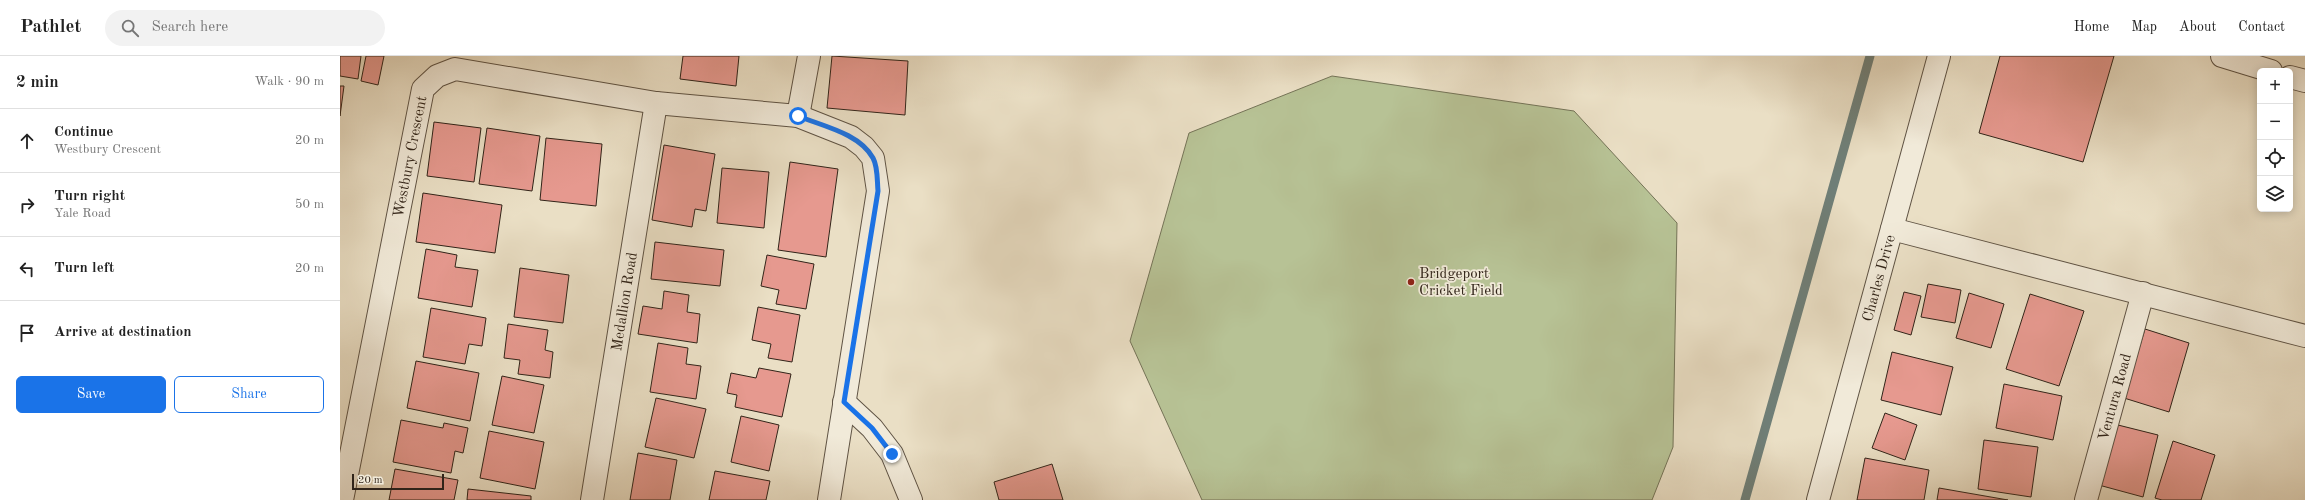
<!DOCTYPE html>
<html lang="en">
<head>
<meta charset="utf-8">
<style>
  :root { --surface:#fff; --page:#f2f2f2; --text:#222; --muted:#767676; --line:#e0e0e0; --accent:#1a73e8 }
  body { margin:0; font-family:"Old Standard TT",serif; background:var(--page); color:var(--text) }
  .controls { position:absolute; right:12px; top:12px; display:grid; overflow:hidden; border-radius:6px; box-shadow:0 2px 10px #0003 }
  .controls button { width:36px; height:36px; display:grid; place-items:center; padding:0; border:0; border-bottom:1px solid var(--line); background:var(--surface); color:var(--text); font:20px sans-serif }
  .scale { position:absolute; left:12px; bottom:10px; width:92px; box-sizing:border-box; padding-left:4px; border:2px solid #312419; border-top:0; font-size:11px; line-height:14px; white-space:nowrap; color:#312419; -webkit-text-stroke:3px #f1ead9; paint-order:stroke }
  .stop { position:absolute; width:12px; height:12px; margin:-9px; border:3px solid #1a73e8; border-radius:50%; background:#fff }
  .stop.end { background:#1a73e8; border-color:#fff; box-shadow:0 1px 4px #0008 }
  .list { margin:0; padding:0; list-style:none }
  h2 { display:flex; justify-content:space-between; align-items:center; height:52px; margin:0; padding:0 16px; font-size:17px }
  h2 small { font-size:13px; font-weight:400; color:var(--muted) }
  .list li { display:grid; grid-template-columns:26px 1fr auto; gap:12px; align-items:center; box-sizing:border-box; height:64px; padding:0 16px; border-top:1px solid var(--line) }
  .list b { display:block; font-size:15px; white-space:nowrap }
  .list p { margin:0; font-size:13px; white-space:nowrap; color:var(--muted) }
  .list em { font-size:13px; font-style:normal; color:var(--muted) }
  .actions { display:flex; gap:8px; padding:12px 16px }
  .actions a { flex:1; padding:9px 0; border:1px solid var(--accent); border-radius:6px; text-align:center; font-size:14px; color:var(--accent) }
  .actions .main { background:var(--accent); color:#fff }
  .icon { flex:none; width:22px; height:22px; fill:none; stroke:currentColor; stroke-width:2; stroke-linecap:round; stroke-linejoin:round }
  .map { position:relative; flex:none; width:1965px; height:444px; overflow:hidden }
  header { display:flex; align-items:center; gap:24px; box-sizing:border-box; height:56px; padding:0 20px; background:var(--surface); border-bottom:1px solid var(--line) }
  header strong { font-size:19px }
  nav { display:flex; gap:22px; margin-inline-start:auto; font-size:14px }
  .search { width:280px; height:36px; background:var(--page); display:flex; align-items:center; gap:10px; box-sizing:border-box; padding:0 14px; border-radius:22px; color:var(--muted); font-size:15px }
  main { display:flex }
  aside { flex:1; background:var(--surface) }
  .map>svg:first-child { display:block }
</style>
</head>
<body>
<header>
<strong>Pathlet</strong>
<div class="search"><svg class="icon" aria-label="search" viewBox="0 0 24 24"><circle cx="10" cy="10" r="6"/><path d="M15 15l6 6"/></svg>Search here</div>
<nav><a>Home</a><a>Map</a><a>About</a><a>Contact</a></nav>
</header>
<main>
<aside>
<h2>2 min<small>Walk · 90 m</small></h2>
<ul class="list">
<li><svg class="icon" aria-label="ahead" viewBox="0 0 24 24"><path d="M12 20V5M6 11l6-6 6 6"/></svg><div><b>Continue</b><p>Westbury Crescent</p></div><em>20 m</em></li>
<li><svg class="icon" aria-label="right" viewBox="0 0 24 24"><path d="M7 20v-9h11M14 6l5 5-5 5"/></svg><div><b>Turn right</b><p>Yale Road</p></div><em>50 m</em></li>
<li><svg class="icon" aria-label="left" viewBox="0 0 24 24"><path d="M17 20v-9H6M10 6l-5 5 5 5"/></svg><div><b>Turn left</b></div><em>20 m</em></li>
<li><svg class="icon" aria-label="arrive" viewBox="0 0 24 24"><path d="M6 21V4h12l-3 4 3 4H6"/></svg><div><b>Arrive at destination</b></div></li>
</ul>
<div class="actions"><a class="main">Save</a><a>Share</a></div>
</aside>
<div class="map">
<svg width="1965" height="444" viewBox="0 0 1965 444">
  <rect width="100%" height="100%" fill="#eadfc5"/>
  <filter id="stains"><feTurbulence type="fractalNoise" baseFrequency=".005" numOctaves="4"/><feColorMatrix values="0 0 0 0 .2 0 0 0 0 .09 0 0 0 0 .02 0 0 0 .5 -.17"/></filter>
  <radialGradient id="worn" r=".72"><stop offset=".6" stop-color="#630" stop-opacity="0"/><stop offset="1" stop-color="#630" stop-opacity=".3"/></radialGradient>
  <!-- green -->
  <polygon fill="#b7c295" stroke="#747357" points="992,20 1234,55 1337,167 1333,391 1312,444 862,444 790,285 849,77"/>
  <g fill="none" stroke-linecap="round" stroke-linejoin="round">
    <!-- stream -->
    <polyline stroke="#6f7f78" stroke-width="9" points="1405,444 1530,0"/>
  </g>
  <!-- building -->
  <g fill="#e6998f" stroke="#312419">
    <polygon points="0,0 21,0 18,23 0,20"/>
    <polygon points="26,0 44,0 38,29 21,25"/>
    <polygon points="343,0 399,0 396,30 340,23"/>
    <polygon points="492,0 568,5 565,59 487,52"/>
    <polygon points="1660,0 1774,0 1743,106 1639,77"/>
    <polygon points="0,30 4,30 0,60"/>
    <polygon points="94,66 141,72 134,126 87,120"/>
    <polygon points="147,72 200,80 192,135 139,128"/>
    <polygon points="206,82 262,88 256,150 200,144"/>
    <polygon points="324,89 375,98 366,155 355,153 352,171 312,164"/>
    <polygon points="450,106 498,113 486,201 438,194"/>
    <polygon points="382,112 429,116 424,172 377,167"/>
    <polygon points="83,137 162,149 155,197 76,186"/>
    <polygon points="315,186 384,194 380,230 311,223"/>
    <polygon points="86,193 117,199 115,211 138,214 132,251 78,242"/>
    <polygon points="427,199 474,208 466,253 436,248 439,234 421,230"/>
    <polygon points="180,212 229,219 223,267 174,261"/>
    <polygon points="1588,228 1621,234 1615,267 1581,261"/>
    <polygon points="324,235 349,239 347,256 360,258 357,287 298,278 303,250 322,253"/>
    <polygon points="1564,236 1581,240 1571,279 1554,274"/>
    <polygon points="1629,237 1664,248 1651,292 1616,282"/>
    <polygon points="1690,238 1744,255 1719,330 1666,313"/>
    <polygon points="418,251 460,259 452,306 428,302 431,288 412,284"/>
    <polygon points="91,252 146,262 142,290 129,288 125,308 83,301"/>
    <polygon points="168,268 208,274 205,294 213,296 210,322 178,318 180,304 164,302"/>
    <polygon points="1805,273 1849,287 1829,356 1784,342"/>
    <polygon points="318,287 348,292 346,308 361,310 356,343 310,336"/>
    <polygon points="1552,296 1613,311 1601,359 1541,344"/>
    <polygon points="76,305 139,317 130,365 67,352"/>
    <polygon points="419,312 451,318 442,361 395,351 397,339 387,337 391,317 416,322"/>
    <polygon points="162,320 204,329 194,377 152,369"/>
    <polygon points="1664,328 1722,340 1713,384 1656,372"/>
    <polygon points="316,342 366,353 354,402 305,391"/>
    <polygon points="1545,357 1577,369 1565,404 1532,392"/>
    <polygon points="401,360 439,369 429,415 391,406"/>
    <polygon points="61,364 103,372 104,367 128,372 123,397 115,395 111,417 53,406"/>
    <polygon points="1770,367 1818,379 1803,441 1755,428"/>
    <polygon points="149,375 204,386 195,433 140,422"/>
    <polygon points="1644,384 1698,391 1691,441 1638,433"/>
    <polygon points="1833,385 1875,399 1861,444 1822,444 1815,442"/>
    <polygon points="298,397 337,404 330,444 290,444"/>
    <polygon points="1525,402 1589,414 1584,444 1517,444"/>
    <polygon points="712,408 723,444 659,444 654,426"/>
    <polygon points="55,413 118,424 114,444 49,444"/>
    <polygon points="375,415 430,425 426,444 369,444"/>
    <polygon points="1599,432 1668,444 1597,444"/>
    <polygon points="128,433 191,440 191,444 127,444"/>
  </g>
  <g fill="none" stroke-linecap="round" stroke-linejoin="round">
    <defs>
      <g id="minor">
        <polyline points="1882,0 1931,15"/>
        <polyline points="1950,21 1965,25"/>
        <polyline points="458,60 469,0"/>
        <polyline points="1552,173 1965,280"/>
        <polyline points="504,346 532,372 552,398 571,444"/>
        <path id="s1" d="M2 444 83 33 97 20 115 13 316 47 458 60 511 81 524 91 533 102 538 135 489 444"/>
        <path id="s2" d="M252 444 316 47"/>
        <path id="s3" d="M1478 444 1599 0"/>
        <path id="s4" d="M1746 444 1803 237"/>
      </g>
    </defs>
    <!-- minor casing -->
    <use href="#minor" stroke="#5f5344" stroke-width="24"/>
    <!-- minor -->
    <use href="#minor" stroke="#f1ead9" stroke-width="22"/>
  </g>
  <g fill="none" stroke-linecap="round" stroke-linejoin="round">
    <!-- route -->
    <path stroke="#1a73e8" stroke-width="5" d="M458 60C482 70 519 77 533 102 538 111 537 124 538 135L504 346 532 372 552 398"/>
  </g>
  <!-- markers -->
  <circle fill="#8f2418" stroke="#f1ead9" stroke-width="1.5" cx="1071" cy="226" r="4"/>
  <g text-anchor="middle" stroke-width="3.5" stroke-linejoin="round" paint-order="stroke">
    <!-- street labels -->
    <g font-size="15" fill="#312419" stroke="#f1ead9">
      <text dy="5" stroke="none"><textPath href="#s1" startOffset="350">Westbury Crescent</textPath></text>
      <text dy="5" stroke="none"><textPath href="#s3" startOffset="230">Charles Drive</textPath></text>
      <text dy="5" stroke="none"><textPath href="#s2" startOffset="201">Medallion Road</textPath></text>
      <text dy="5" stroke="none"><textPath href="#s4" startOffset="107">Ventura Road</textPath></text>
    </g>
    <!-- poi labels -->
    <g font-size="15" fill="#312419" stroke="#f1ead9" text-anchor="start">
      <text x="1079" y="222">Bridgeport<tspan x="1079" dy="17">Cricket Field</tspan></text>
    </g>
  </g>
  <rect width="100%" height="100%" filter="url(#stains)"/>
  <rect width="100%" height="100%" fill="url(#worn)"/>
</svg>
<div class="controls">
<button>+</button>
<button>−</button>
<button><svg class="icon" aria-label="locate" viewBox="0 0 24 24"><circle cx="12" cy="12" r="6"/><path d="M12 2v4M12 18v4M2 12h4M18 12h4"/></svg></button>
<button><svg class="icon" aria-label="layers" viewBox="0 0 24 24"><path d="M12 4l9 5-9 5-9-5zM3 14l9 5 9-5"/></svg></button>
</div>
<div class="scale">20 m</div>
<div class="stop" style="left:458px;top:60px"></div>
<div class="stop end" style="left:552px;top:398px"></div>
</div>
</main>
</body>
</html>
